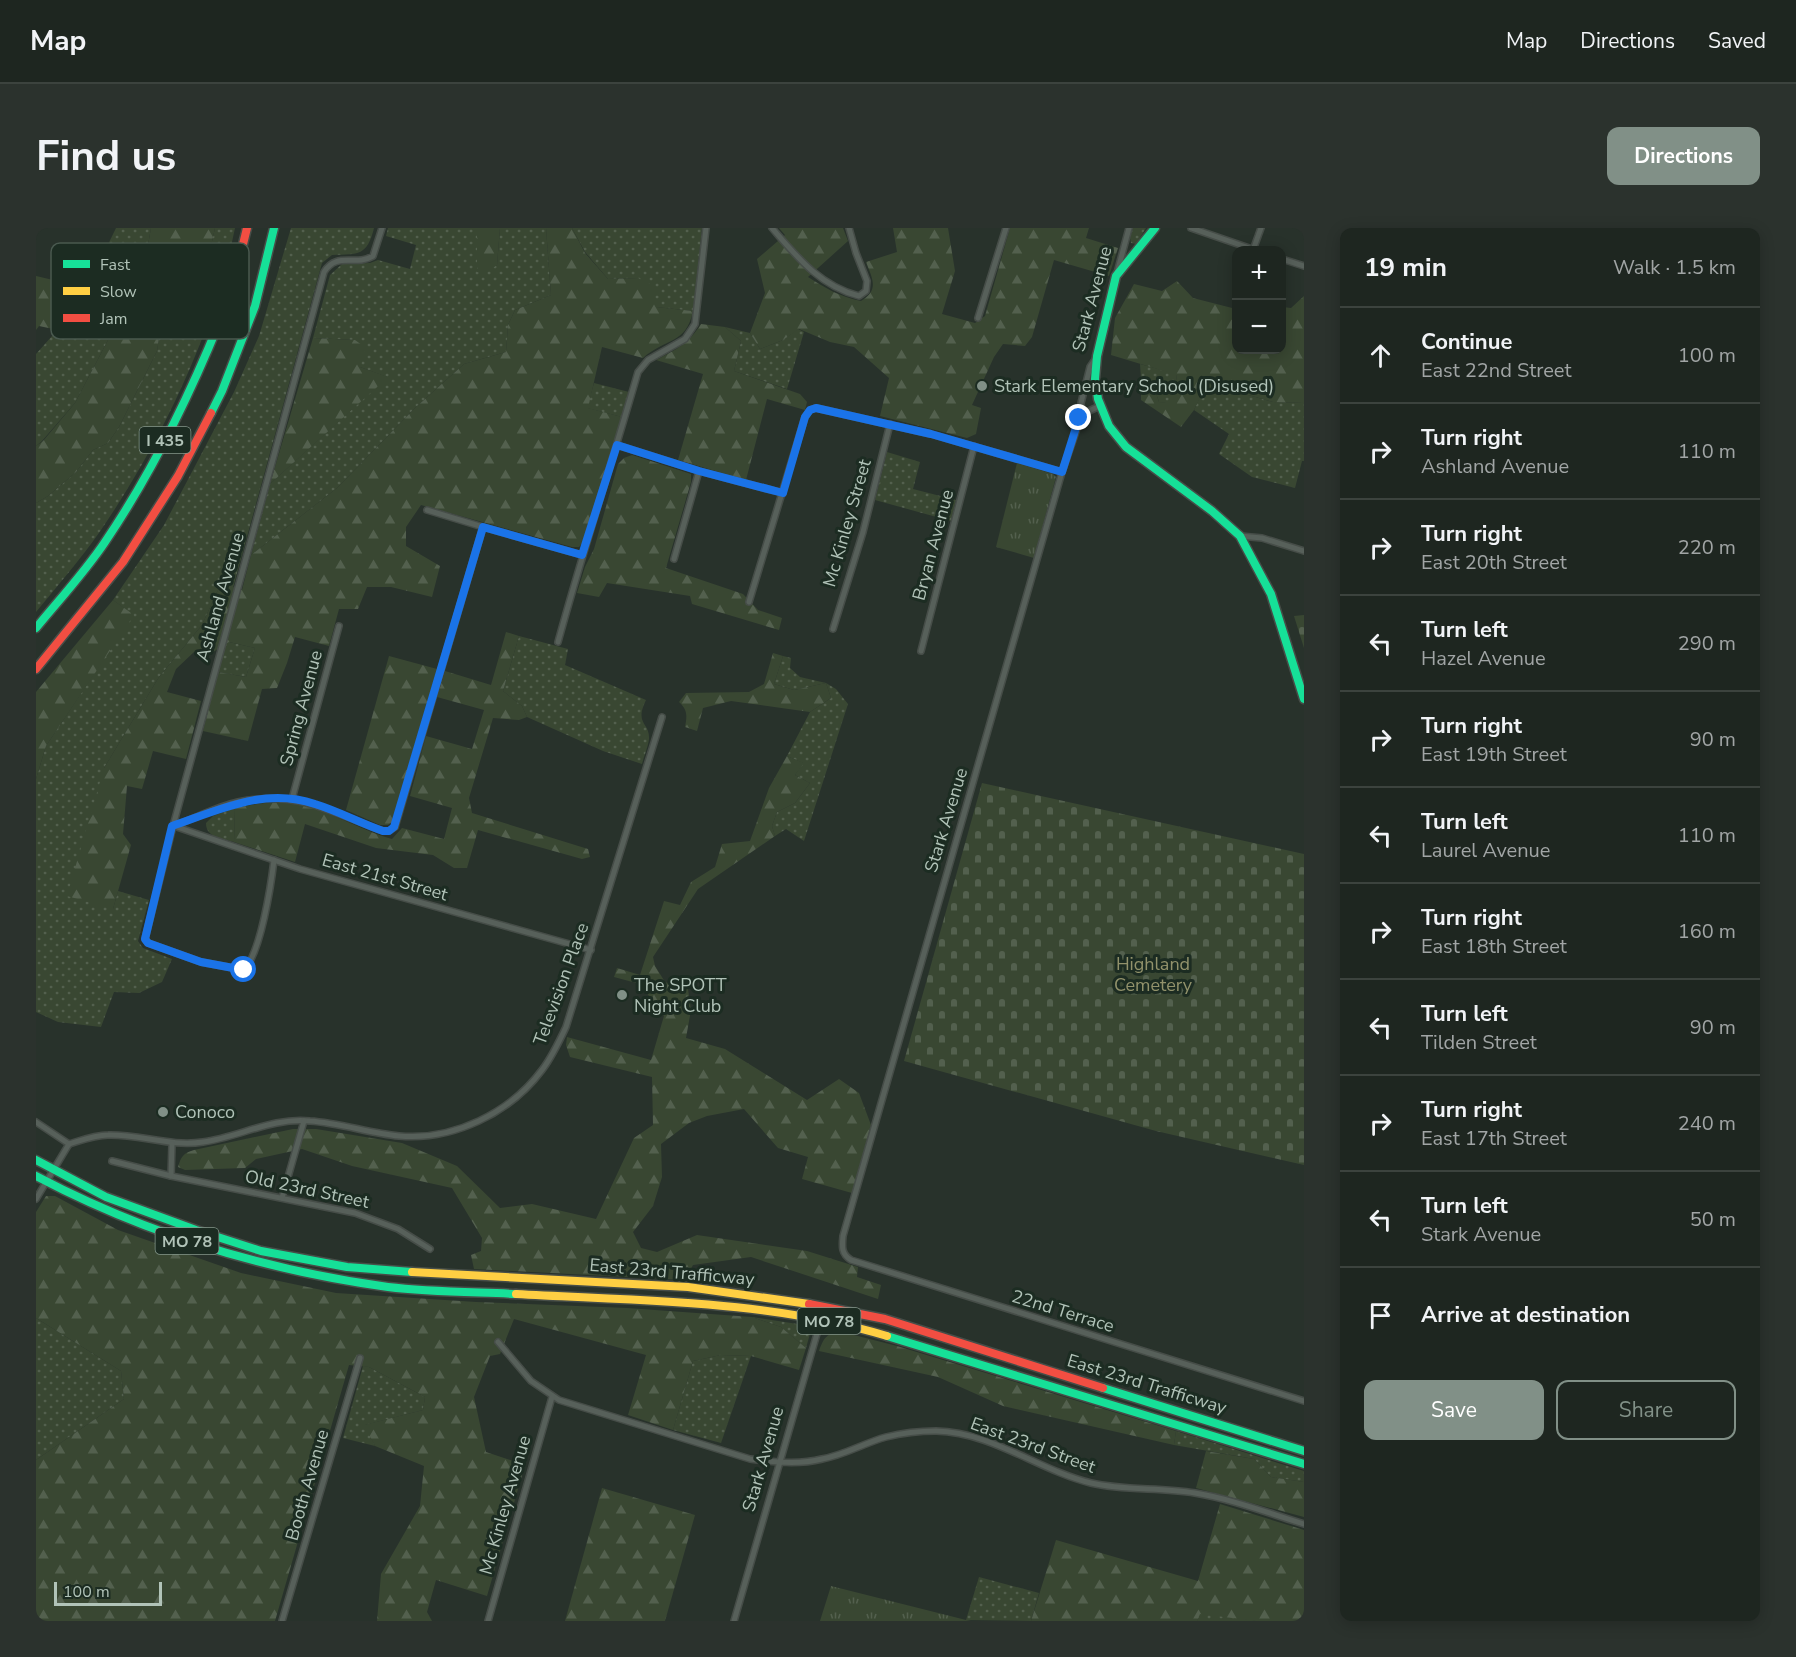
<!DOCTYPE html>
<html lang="en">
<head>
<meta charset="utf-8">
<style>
  :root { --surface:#1e2620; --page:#2b322d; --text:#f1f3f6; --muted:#a1a5a5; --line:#3c433e; --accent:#819087 }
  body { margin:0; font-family:"Nunito Sans",sans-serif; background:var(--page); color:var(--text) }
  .controls { position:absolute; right:18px; top:18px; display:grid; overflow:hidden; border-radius:12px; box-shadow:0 3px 15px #0003 }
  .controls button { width:54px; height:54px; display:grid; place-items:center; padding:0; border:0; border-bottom:2px solid var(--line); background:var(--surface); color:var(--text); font:30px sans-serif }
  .scale { position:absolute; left:18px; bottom:15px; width:108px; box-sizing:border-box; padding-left:6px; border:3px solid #b1c3b8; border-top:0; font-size:16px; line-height:21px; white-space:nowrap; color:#b1c3b8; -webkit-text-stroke:4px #1c2c22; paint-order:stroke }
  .stop { position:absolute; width:18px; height:18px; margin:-14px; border:4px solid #1a73e8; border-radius:50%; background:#fff }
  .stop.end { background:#1a73e8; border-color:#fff; box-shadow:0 2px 6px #0008 }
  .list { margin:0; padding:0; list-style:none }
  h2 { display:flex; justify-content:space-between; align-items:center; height:78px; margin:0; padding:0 24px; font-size:26px }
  h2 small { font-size:20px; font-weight:400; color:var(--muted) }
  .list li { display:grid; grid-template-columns:39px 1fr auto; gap:18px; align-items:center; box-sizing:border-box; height:96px; padding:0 24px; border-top:2px solid var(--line) }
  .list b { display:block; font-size:22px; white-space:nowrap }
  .list p { margin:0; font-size:20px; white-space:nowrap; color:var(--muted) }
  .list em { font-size:20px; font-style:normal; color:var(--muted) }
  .actions { display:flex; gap:12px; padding:18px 24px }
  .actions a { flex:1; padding:14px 0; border:2px solid var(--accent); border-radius:12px; text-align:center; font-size:21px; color:var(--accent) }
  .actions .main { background:var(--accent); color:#fff }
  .icon { flex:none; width:33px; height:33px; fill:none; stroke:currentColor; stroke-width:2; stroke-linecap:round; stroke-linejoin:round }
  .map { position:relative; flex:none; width:1268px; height:1393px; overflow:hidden; border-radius:12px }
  header { display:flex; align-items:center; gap:36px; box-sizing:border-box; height:84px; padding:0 30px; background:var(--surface); border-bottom:2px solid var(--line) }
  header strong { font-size:28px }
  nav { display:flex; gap:33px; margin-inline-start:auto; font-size:21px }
  .intro { display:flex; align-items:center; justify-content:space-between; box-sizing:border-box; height:144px; padding:0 36px }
  h1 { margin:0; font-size:42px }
  .button { padding:15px 27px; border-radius:12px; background:var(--accent); color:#fff; font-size:21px; font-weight:700 }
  main { display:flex; gap:36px; padding:0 36px }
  aside { flex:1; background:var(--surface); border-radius:12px; box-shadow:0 3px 15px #0003 }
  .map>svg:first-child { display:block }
</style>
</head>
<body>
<header>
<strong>Map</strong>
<nav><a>Map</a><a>Directions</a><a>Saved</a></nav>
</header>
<div class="intro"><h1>Find us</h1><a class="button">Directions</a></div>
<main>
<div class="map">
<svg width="1268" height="1393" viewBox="0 0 1268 1393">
  <defs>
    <pattern id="grass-dots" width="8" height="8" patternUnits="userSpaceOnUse" patternTransform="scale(1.5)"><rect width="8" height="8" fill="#394732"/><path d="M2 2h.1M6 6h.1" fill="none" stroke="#53604e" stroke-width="1.8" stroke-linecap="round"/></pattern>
    <pattern id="forest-firs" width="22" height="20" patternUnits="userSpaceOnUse" patternTransform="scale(1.5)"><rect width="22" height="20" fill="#394732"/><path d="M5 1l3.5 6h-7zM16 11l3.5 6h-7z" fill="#53604e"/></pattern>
    <pattern id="cemetery-stones" width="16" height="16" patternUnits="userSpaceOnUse" patternTransform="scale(1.5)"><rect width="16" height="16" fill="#394732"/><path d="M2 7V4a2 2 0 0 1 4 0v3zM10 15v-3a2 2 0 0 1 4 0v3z" fill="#53604e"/></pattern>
    <pattern id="park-tufts" width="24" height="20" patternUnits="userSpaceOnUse" patternTransform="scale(1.5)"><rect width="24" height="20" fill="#394732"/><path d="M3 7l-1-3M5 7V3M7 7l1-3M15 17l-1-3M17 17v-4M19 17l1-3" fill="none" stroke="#53604e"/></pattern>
  </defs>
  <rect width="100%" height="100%" fill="#28322b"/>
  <!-- grass -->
  <g fill="url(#grass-dots)">
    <polygon points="80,0 115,0 109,34 97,45 99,65 83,91 39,175 6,213 0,218 0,126 33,89 51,60"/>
    <path d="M179 0H199C178 104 125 214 65 302 45 331 22 357 0 384V275L12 268 40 244 57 222 72 215 83 199 121 123 130 64 142 31 150 30 162 37 171 36Z"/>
    <path d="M255 0H338C331 28 323 26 296 27L286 35 197 360 185 355 166 397 123 449 68 540 77 681 82 663 113 672 102 713 107 720 136 731 126 754 103 765 78 764 65 799 22 794 0 784V551L10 518 97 387 77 372 128 297 198 164 223 108Z"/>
    <polygon points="352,0 441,0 441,43 461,37 464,0 510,0 515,67 479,82 472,97 470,124 428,136 379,180 301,260 215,327 234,256 351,149 324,139 319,112 277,110 294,47 306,36 334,35 342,32 374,41 380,17 350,8"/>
    <polygon points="536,0 666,0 657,83 620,79 602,50 572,51 549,24"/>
    <polygon points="1097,0 1110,0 1100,16 1095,15 1094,10"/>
    <polygon points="689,99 714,105 724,121 747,112 762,101 768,104 751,161 698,143 705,113"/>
    <polygon points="1104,136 1141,146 1138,176 1123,174 1117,156 1105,151"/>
    <polygon points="558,155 593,164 586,189 551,180"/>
    <polygon points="1170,155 1237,174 1268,175 1268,233 1266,233 1259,260 1216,249 1183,226 1193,206 1158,182"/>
    <polygon points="851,224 884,234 877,261 920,272 915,293 839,272"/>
    <path d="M483 408 532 421 529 437 610 472C598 497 614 494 613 511 612 519 608 528 606 536L567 523 491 489 486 478 467 463Z"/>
    <polygon points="193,414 219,420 210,449 182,444 190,415"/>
    <polygon points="747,428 755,430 754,440 764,449 790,455 800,461 812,476 768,613 750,601 739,608 736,598 741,584 759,575 774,555 759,547 767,535 751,528 774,484 795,470 790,455 758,462 738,456"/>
    <path d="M199 580 198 614C186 610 170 610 170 595L177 588Z"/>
    <polygon points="716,1089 768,1097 775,1102 770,1120 745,1099"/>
    <polygon points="0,1090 85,1143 88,1171 0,1232"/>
    <polygon points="685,1127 715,1128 685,1215 637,1202 657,1133"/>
    <polygon points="327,1138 333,1139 389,1169 387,1182 329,1197 339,1218 307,1210"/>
    <polygon points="1140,1203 1268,1243 1268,1254 1235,1249 1218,1231 1138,1217"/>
    <polygon points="943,1349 1003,1365 995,1393 930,1392"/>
    <polygon points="1163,1385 1216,1392 1220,1393 1161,1393"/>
  </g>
  <!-- forest -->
  <g fill="url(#forest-firs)">
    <polygon points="115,0 179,0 171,36 162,37 150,30 142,31 130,64 121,123 83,199 72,215 57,222 40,244 12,268 0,275 0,218 7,213 39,175 83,91 99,65 97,45 109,34"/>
    <polygon points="441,0 464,0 461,37 450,45 441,44"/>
    <path d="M510 0H536L549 25 572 51 602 50 618 58 620 79 657 83C650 117 629 110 607 130L566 119 552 180 586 189 547 314 543 319H536L385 277 370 299V318L404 338 396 369 355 359H331L322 381H303L293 418 259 409 251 435 241 460 226 461 212 513 167 503 182 444 210 449 219 420 193 414 177 424H158L140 441 131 464 165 473 150 531 117 523 106 561 91 558 87 606 95 617 77 681 31 668 68 540 123 449 166 397 185 355 206 362 215 327 301 260 379 180 428 136 470 124 472 97 479 82 515 67Z"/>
    <path d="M743 0H807L812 13 772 49C789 60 804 69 825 73 843 62 837 52 830 34L861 24 857 0H912L919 43 906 86 939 95 949 88 974 0H1053L1050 10 1082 20 1073 48 1018 32 996 109 989 118 967 116 958 129 936 177 945 180 940 206 931 210 844 188 853 150 818 119 794 114 763 101 747 112 724 121 714 105 729 65 721 31 749 7Z"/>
    <polygon points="0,48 51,60 33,89 22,102 3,98 0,102"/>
    <polygon points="1141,53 1157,70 1200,81 1200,122 1246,122 1246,79 1255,80 1268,68 1268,175 1237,174 1171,155 1158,182 1145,199 1105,172 1105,151 1117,156 1123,174 1137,175 1141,147 1075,127 1079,90 1098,56 1126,63"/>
    <path d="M665 96 689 99 705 113 698 143 764 166 771 174 769 182 731 171 710 252 642 232 667 146 620 132C640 122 653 115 665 96Z"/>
    <polygon points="277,110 319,112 330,120 324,139 352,149 234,256"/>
    <polygon points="596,227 655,246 655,254 630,340 707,366 722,382 746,390 743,402 656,376 654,368 571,355 563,369 541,365 549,339 558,321 582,236 588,230"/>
    <polygon points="77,372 98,387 10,518 0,551 0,464"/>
    <path d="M470 404 483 408 467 463 486 478 491 489 483 492 457 490 433 570 436 585 552 621 554 629 546 631 442 602 431 640H418L397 627 340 620 269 596 259 634 198 614 199 580C216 577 233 573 250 575 288 578 320 601 356 611L366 600 408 611 416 580 374 568 390 508 436 521 448 482 401 469 409 443 455 457Z"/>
    <path d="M737 425 747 428 738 456 758 462 790 455 795 470 774 484 695 473 667 480 661 503 649 499C651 488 652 482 643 474L650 465 713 464 728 456Z"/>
    <polygon points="353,428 401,441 356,594 352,597 344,597 310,582"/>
    <path d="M751 528 768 535 759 547 774 555 759 575 741 584 736 598 739 608 662 661 617 729 619 738 629 754 652 761 655 782 650 810 689 821 771 872 803 851 823 865 835 897 816 965 766 951 772 929 742 920 708 881 671 888 653 895 625 916 626 949 617 978 597 1004 605 1020 621 1024 661 1007 771 1023 822 1039 821 1049 845 1057 842 1071 715 1029 657 1037 649 1052 438 1041 435 1027 445 1023 446 1010 416 960 316 938 266 921 220 931 209 940 149 942 142 939C145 929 147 925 158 922L257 901H280L366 915 421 938 464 980 496 976 560 991 598 910 617 897 616 849 534 829 530 817 531 809 615 832 628 788 604 756 578 749 581 740 604 747 628 673 644 677 655 654 679 639 686 616 714 613 733 560Z"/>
    <polygon points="10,968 19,968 82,1002 205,1045 300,1065 440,1074 591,1080 716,1089 745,1099 770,1120 763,1142 715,1128 685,1127 657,1133 637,1202 592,1187 610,1127 478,1091 464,1126 454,1128 438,1169 450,1224 489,1237 451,1368 400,1352 391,1384 396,1393 341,1393 345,1346 384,1278 388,1238 339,1218 328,1197 387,1182 389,1169 333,1139 313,1137 239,1393 0,1393 0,1232 88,1171 85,1143 0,1090 0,984"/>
    <path d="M806 1104 861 1118 1140 1203 1138 1217 967 1178 902 1149 783 1123C788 1109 791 1105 806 1104Z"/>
    <polygon points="1170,1223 1218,1231 1235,1249 1268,1254 1268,1289 1160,1260"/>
    <polygon points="566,1260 659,1287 629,1393 529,1393"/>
    <polygon points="1184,1276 1268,1302 1268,1393 1220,1393 1164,1386 1161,1393 995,1393 1020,1312 1162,1353"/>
  </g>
  <!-- cemetery -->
  <g fill="url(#cemetery-stones)">
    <polygon points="1268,387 1268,420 1258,388"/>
    <polygon points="946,555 1268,626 1268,937 1120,903 868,833"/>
  </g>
  <!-- park -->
  <g fill="url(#park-tufts)">
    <polygon points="981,235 1017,246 1020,249 998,330 960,319"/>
    <polygon points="795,1358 930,1392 935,1393 784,1393"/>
  </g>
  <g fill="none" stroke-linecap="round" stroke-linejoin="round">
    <defs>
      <g id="street">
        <path d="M736 0C761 29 784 58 823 68L830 63 831 53 820 25 813 0"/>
        <polyline points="1155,0 1219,22"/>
        <polyline points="1217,22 1225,0"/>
        <polyline points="1246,31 1268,38"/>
        <polyline points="1081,45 1093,0"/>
        <polyline points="942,90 970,0"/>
        <path d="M1060 130 1054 139 1045 175 1046 186 1026 244 807 1008C806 1018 805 1026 815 1032L1268 1173"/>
        <polyline points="1046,186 1064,178"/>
        <polyline points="581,217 663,243 747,265"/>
        <polyline points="391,282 447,299 546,327"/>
        <polyline points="1204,308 1226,310 1268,323"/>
        <polyline points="638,331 663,243"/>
        <polyline points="713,374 769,189 774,182 780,180 895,206 1026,244"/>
        <polyline points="797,401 827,304 854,196"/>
        <path d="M522 414C547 323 576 234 602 144L612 132 649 111 659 96 670 0"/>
        <polyline points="885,423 938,218"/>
        <polyline points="256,571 303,398"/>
        <path d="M137 598C158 591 180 579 202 574 263 562 292 583 347 603H353L359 599 447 299"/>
        <polyline points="138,598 264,641 555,722"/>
        <path d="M238 632C235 657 225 724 208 742L165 734 112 715 109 711 137 598 288 44C301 23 319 39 337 28L346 0"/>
        <polyline points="0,894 33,916"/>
        <path d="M33 916C46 912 59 907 72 907 104 906 134 919 167 914 203 909 237 889 274 893 304 895 333 905 363 908 417 913 474 885 506 842 516 829 523 814 530 799L626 489"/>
        <polyline points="76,933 135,948 319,985 362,1001 394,1021"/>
        <polyline points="135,948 136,916"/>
        <polyline points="246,970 268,893"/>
        <polyline points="0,971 33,916"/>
        <path d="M462 1114 495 1153 523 1172 714 1231C738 1234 762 1237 786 1231 809 1227 828 1215 850 1209 866 1205 884 1203 900 1203 956 1204 1002 1242 1055 1255 1089 1263 1124 1259 1159 1265 1196 1271 1232 1285 1268 1296"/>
        <polyline points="246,1393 324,1130"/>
        <polyline points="452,1393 516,1169"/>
        <polyline points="698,1393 789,1078"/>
      </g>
      <g id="fast">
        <polyline points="1119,0 1080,48 1061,128 1059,151 1062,171 1073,198 1090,219 1176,283 1204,308 1235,366 1268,471"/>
        <polyline points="175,185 186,163 219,78 238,0"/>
        <path d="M0 400C23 372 49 344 69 314 115 246 152 171 183 95"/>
        <polyline points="0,932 70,969 160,1002 225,1023 311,1039 376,1044"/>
        <path d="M0 948C110 1006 228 1042 352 1059 394 1064 437 1064 480 1066"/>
        <polyline points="851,1108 1268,1236"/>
        <polyline points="1067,1160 1268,1223"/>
      </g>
      <g id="slow">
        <polyline points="376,1044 652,1059 773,1076"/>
        <path d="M480 1066C603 1073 732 1072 851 1108"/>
      </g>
      <g id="jam">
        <polyline points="183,95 195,65 211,0"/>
        <polyline points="0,441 87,334 142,248 175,185"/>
        <polyline points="773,1076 849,1091 1067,1160"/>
      </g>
    </defs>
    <!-- street casing -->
    <use href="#street" stroke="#464d48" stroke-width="8"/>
    <!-- fast casing -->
    <use href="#fast" stroke="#464d48" stroke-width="11"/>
    <!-- slow casing -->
    <use href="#slow" stroke="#464d48" stroke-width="11"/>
    <!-- jam casing -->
    <use href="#jam" stroke="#464d48" stroke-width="11"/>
    <!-- street -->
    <use href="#street" stroke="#57605a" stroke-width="5"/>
    <!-- fast -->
    <use href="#fast" stroke="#16e098" stroke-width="8"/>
    <!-- slow -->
    <use href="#slow" stroke="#ffcf43" stroke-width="8"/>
    <!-- jam -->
    <use href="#jam" stroke="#f24e42" stroke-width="8"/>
  </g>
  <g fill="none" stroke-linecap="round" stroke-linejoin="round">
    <!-- route -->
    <path stroke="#1a73e8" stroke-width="8" d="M208 742 165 734 112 715 109 711 136 598C183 582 228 559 279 576 302 583 324 595 347 603H353L358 599 447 299 546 327 581 217 663 243 747 265 769 189 774 182 780 180 895 206 1026 244 1043 190"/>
  </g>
  <!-- markers -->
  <g fill="#819087" stroke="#1c2c22" stroke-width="2">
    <circle cx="946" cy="158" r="6"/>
    <circle cx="586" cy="767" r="6"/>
    <circle cx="127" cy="884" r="6"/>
  </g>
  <g text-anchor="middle" stroke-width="6" stroke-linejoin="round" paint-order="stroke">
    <!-- shield labels -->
    <g fill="#1c2c22" stroke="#84968b" stroke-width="1.5">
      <rect x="103.5" y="199" width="51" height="26" rx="4.5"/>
      <rect x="119.5" y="1000" width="63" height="26" rx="4.5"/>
      <rect x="761.5" y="1080" width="63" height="26" rx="4.5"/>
    </g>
    <g font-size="16" font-weight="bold" fill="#b1c3b8">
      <text x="129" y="218">I 435</text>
      <text x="151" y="1019">MO 78</text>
      <text x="793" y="1099">MO 78</text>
    </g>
    <!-- street labels -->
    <g font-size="18" fill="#b1c3b8" stroke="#1c2c22">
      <text transform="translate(1056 71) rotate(-75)" y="6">Stark Avenue</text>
      <text transform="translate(811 295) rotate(-74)" y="6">Mc Kinley Street</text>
      <text transform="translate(897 317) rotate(-75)" y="6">Bryan Avenue</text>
      <text transform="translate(184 369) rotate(-74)" y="6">Ashland Avenue</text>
      <text transform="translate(265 480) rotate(-75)" y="6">Spring Avenue</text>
      <text transform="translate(910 592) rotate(-73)" y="6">Stark Avenue</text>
      <text transform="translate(349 649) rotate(16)" y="6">East 21st Street</text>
      <text transform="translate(525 756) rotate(-70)" y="6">Television Place</text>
      <text transform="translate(271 961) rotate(12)" y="6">Old 23rd Street</text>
      <text transform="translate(636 1044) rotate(5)" y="6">East 23rd Trafficway</text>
      <text transform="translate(1027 1083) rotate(17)" y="6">22nd Terrace</text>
      <text transform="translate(1111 1156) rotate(17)" y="6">East 23rd Trafficway</text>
      <text transform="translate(997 1217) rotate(20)" y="6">East 23rd Street</text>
      <text transform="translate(727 1231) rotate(-74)" y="6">Stark Avenue</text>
      <text transform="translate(271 1257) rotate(-74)" y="6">Booth Avenue</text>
      <text transform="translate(469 1277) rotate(-74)" y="6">Mc Kinley Avenue</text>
    </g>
    <!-- poi labels -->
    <g font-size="18" fill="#b1c3b8" stroke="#1c2c22" text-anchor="start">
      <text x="958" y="164">Stark Elementary School (Disused)</text>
      <text x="598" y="763">The SPOTT<tspan x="598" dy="21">Night Club</tspan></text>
      <text x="139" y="890">Conoco</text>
    </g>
    <!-- park labels -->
    <g font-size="18" fill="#92926b" stroke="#1c2c22">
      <text x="1117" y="742">Highland<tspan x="1117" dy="21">Cemetery</tspan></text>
    </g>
  </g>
  <!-- legend -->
  <rect x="15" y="15" width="198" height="96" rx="9" fill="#1c2c22" stroke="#49594f" stroke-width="1.5"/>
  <rect x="27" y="32" width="27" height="8" fill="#16e098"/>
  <rect x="27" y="59" width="27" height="8" fill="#ffcf43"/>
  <rect x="27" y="86" width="27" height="8" fill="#f24e42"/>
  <g font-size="16" fill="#b1c3b8">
    <text x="64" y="42">Fast</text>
    <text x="64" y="69">Slow</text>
    <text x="64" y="96">Jam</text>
  </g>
</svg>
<div class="controls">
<button>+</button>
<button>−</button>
</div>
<div class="scale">100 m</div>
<div class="stop" style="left:208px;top:742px"></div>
<div class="stop end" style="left:1043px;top:190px"></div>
</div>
<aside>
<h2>19 min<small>Walk · 1.5 km</small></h2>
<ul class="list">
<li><svg class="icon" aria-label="ahead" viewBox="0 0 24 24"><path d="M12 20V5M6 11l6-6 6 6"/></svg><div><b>Continue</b><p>East 22nd Street</p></div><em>100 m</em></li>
<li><svg class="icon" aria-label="right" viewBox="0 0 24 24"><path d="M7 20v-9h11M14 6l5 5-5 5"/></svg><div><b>Turn right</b><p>Ashland Avenue</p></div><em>110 m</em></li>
<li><svg class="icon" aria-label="right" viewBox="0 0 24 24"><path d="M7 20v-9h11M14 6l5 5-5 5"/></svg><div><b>Turn right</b><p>East 20th Street</p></div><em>220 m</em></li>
<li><svg class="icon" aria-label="left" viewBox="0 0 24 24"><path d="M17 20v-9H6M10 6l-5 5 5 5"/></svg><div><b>Turn left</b><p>Hazel Avenue</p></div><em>290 m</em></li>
<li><svg class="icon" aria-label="right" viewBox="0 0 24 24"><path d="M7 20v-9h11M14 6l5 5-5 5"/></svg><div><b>Turn right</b><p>East 19th Street</p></div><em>90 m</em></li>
<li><svg class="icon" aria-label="left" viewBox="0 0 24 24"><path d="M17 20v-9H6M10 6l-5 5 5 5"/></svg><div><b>Turn left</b><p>Laurel Avenue</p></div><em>110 m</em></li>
<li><svg class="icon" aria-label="right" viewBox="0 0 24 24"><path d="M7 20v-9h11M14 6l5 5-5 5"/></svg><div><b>Turn right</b><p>East 18th Street</p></div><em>160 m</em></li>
<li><svg class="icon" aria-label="left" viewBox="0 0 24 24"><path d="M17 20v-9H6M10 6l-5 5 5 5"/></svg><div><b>Turn left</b><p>Tilden Street</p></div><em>90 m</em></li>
<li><svg class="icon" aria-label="right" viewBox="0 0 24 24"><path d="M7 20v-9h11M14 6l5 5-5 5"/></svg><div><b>Turn right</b><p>East 17th Street</p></div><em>240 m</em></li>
<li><svg class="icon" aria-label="left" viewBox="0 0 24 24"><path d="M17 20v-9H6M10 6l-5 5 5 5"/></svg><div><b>Turn left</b><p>Stark Avenue</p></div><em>50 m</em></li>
<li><svg class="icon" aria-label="arrive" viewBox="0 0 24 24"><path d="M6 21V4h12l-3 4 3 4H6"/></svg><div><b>Arrive at destination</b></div></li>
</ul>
<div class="actions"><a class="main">Save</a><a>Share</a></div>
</aside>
</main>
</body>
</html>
